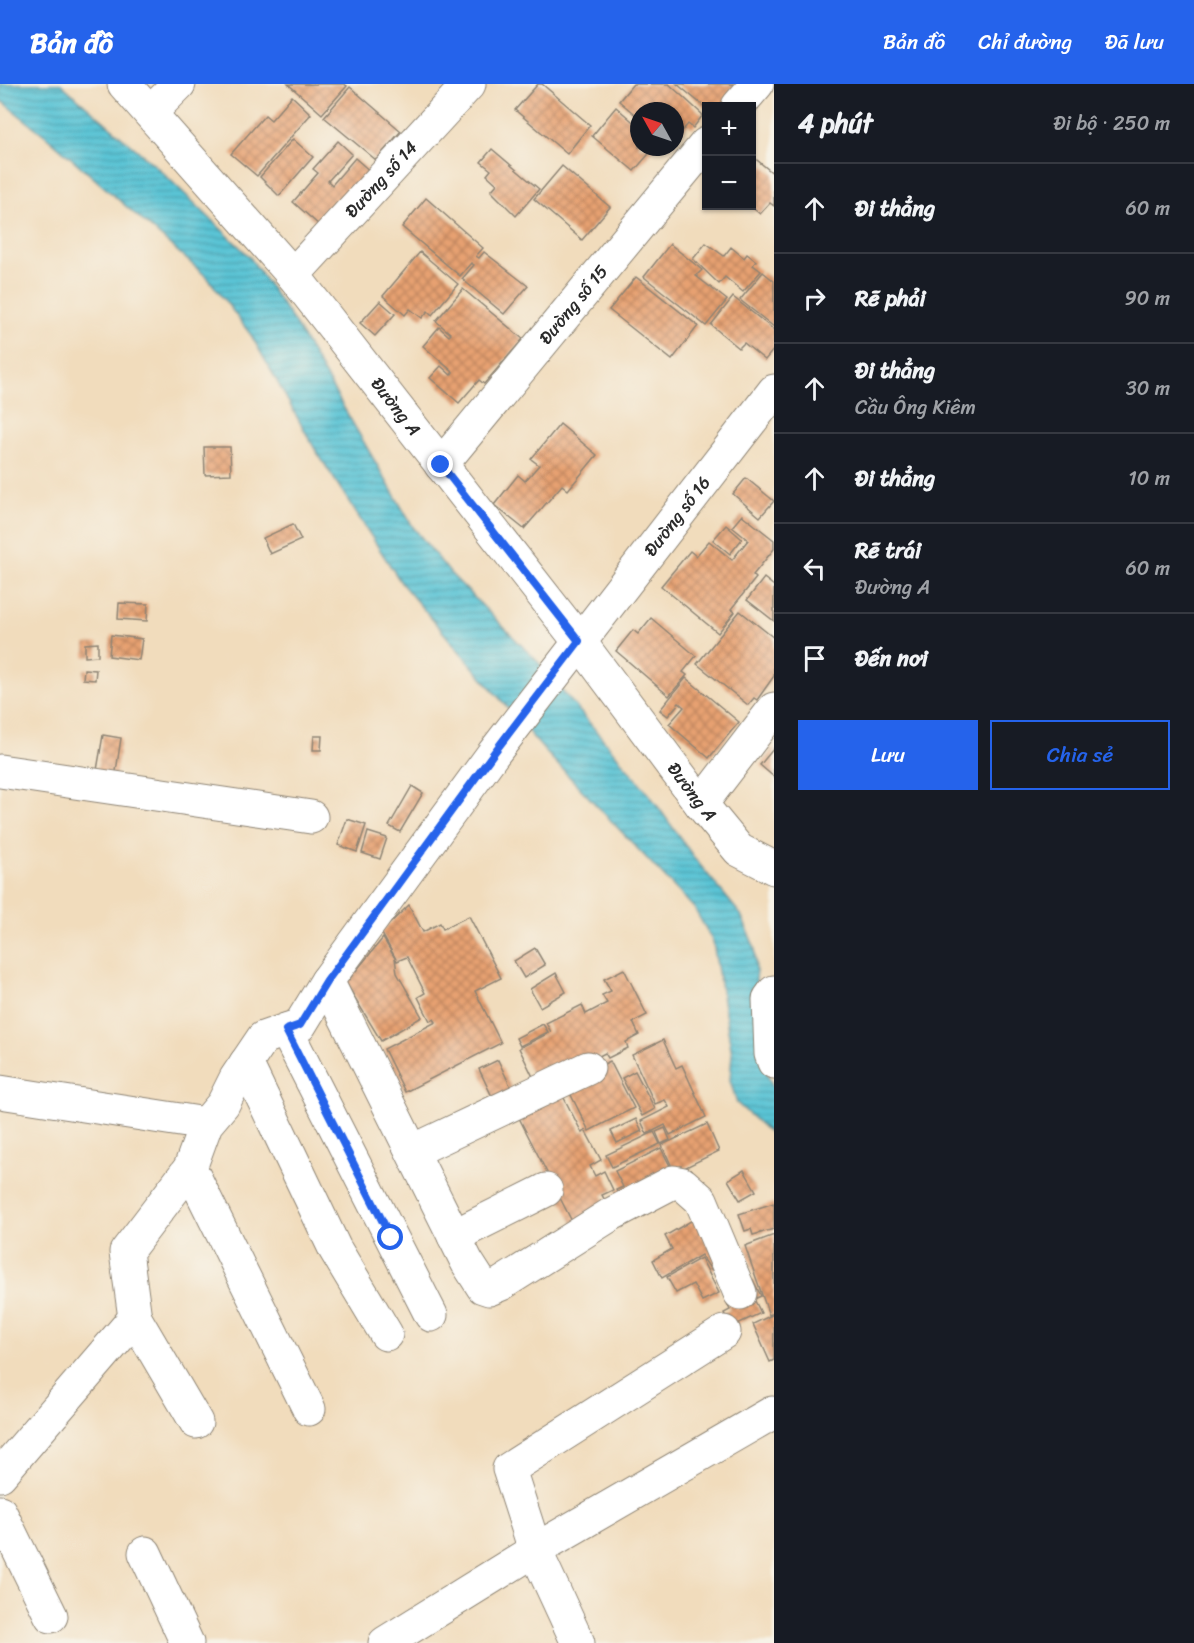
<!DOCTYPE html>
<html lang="vi">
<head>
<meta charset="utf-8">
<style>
  :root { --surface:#171b24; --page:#20242c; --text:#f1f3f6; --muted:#9ea1a6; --line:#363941; --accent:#2563eb }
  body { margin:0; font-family:Sriracha,sans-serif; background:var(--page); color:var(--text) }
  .controls { position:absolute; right:18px; top:18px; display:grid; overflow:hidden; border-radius:0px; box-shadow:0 2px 4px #0004 }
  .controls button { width:54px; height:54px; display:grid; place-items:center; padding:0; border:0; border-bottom:2px solid var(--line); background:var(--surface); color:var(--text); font:30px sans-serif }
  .compass { position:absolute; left:630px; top:18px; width:54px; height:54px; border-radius:50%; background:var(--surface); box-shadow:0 2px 4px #0004; rotate:310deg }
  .stop { position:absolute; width:18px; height:18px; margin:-14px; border:4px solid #2563eb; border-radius:50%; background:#fff }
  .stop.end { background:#2563eb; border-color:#fff; box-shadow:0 2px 6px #0008 }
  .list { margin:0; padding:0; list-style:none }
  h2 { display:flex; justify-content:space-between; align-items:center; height:78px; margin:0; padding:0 24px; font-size:26px }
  h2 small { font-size:20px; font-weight:400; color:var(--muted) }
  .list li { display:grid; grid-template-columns:39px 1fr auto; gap:18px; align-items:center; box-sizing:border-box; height:90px; padding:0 24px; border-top:2px solid var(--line) }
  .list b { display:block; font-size:22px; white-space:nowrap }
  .list p { margin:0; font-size:20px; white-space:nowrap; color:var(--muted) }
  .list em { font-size:20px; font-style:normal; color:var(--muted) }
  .actions { display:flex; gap:12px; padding:18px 24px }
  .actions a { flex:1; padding:14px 0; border:2px solid var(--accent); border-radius:0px; text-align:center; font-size:21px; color:var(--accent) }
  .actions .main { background:var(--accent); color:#fff }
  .icon { flex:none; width:33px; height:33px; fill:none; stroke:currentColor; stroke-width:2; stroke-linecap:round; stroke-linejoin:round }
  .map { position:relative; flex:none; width:774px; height:1559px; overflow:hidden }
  header { display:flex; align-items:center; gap:36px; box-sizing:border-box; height:84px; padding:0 30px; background:var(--accent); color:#fff }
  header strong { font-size:28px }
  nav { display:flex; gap:33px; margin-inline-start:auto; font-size:21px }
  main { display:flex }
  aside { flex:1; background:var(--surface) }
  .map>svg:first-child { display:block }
</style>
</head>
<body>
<header>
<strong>Bản đồ</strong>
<nav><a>Bản đồ</a><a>Chỉ đường</a><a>Đã lưu</a></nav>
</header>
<main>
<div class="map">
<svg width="774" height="1559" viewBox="0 0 774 1559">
  <defs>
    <pattern id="water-rules" width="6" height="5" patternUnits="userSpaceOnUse" patternTransform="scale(1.5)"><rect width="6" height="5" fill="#5ac4d5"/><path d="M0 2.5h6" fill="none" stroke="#4b9fad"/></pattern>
    <pattern id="building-cross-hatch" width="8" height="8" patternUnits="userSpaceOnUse" patternTransform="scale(1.5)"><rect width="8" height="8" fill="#e7a171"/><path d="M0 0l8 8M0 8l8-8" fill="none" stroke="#bb835d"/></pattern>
  </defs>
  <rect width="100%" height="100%" fill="#f7f3e8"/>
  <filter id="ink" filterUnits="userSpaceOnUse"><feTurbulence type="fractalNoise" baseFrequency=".0167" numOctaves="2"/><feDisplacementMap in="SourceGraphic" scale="12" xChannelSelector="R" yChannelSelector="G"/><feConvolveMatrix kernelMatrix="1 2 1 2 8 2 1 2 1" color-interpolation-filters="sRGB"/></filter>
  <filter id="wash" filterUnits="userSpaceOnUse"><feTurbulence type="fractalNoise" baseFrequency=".008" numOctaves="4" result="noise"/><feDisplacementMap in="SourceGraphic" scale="24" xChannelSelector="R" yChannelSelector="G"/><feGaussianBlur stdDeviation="1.35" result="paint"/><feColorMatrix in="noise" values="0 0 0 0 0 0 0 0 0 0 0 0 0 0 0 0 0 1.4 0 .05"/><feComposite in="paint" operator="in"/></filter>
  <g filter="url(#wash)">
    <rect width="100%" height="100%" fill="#f1dcbc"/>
    <!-- water -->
    <polygon fill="url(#water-rules)" stroke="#427880" stroke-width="1.5" points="0,0 61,0 159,85 249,172 294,238 413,443 450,489 540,580 649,710 695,775 741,831 755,865 757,914 767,990 774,1005 774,1053 737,1019 730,996 732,970 713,858 694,824 543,665 402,500 315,365 251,251 208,194 47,53 0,16"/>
    <g id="blocks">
      <!-- building -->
      <g fill="url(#building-cross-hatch)">
        <polygon points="288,0 344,0 347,2 322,30"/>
        <polygon points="538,0 542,0 590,41 567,70 515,26"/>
        <polygon points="633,0 669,0 703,31 693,44 688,40 675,56 675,27 639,27 639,34 619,17"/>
        <polygon points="677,0 737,0 727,22 706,24"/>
        <polygon points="350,3 401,47 376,76 324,33"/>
        <polygon points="292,12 311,30 257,92 231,70 265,31 271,36"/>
        <polygon points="616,23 639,43 639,63 655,63 634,87 592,52"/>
        <polygon points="293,55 313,73 279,112 260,93"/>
        <polygon points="338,57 352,70 328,97 332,101 355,74 372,89 319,141 293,118 318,89 313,85"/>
        <polygon points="492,65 539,105 516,132 491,107 497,100 487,91 491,86 481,78"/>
        <polygon points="752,72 774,90 774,122 770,119 760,130 750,122"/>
        <polygon points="562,82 610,123 582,156 534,115"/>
        <polygon points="426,114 483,164 476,172 479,174 484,168 528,202 504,230 462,195 474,181 471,179 460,192 402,143"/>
        <polygon points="706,159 724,172 731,163 744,174 747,170 756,177 753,181 761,187 743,208 725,193 719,200 693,175"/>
        <polygon points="670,160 702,186 696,192 727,216 706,242 644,193"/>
        <polygon points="420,168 458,200 432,231 428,227 422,234 410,225 405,231 383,212"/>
        <polygon points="763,188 774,197 774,243 740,216"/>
        <polygon points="636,193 698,242 672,276 609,226"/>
        <polygon points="463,205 523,255 484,300 479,296 459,319 430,294 441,282 451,291 453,288 423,262 439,243 449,252 451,250 436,237"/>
        <polygon points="733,213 774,246 774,265 765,276 744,259 739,264 711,241"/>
        <polygon points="380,217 395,230 375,252 360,239"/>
        <polygon points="560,340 597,371 568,406 562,401 524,445 494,421 518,391 525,397 539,381 531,375"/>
        <polygon points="204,363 230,363 231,390 205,391"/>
        <polygon points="746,394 774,417 760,433 733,410"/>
        <polygon points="742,431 774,456 774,465 753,491 756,494 731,525 735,528 718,549 661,502 690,467 696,472 709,457 732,476 748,456 732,443"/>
        <polygon points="293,440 301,456 270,470 263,454"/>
        <polygon points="726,441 742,455 730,470 713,456"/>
        <polygon points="764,494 774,502 774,537 747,516"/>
        <polygon points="119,519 148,520 147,537 118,535"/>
        <polygon points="740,527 774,554 774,592 757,616 754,614 748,621 697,580"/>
        <polygon points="651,534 696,572 683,588 687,591 669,612 616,567 633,546 638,550"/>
        <polygon points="111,551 142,555 139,576 109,572"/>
        <polygon points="98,559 98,572 85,573 85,560"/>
        <polygon points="84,585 96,586 95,596 83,595"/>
        <polygon points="686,594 739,638 709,674 669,640 684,623 679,619 668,632 660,626"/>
        <polygon points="103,651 121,654 114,701 95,698"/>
        <polygon points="314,652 322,652 321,666 313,666"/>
        <polygon points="774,664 774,693 760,681"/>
        <polygon points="412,702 423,709 400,748 389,742"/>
        <polygon points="347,735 366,741 357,768 338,761"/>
        <polygon points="368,748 387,754 380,775 362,769"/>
        <polygon points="409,821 423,848 440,839 443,845 469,832 501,894 475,907 501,959 405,1008 384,965 436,938 434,935 430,937 418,913 425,909 407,873 397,877 381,848"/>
        <polygon points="383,854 395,874 397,889 422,933 381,957 346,899"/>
        <polygon points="535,864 545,881 524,894 514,877"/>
        <polygon points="624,885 647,931 633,938 639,951 626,958 628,964 608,974 605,969 538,1003 519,964 551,948 546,939 582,921 586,930 607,919 602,911 611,907 604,895"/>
        <polygon points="556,889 566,908 540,923 530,905"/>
        <polygon points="543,940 548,948 520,962 516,954"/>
        <polygon points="663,956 676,984 682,981 706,1033 670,1051 665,1041 647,1050 641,1037 669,1023 665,1016 655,1020 632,971"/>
        <polygon points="498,976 516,1014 497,1023 479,985"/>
        <polygon points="610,977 634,1024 589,1047 565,999"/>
        <polygon points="635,987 655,1025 642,1032 622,994"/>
        <polygon points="563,1012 582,1049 585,1046 601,1076 590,1082 595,1092 604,1087 613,1106 602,1111 614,1133 579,1151 517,1030"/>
        <polygon points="636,1035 642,1047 617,1059 611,1047"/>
        <polygon points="707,1040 719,1067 682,1085 681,1082 673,1085 662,1061"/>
        <polygon points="665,1044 670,1056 661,1060 656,1048"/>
        <polygon points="654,1048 660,1060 612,1083 606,1071"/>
        <polygon points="661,1064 676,1094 624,1121 616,1106 623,1103 615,1087"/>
        <polygon points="744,1086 756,1107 740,1116 728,1096"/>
        <polygon points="774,1119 774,1145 753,1151 751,1145 745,1147 739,1130"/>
        <polygon points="696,1134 727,1176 711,1186 701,1171 662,1194 653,1176 672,1165 665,1152"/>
        <polygon points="774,1151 774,1229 769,1231 745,1162"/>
        <polygon points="701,1174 719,1209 702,1217 693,1200 676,1209 667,1193"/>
        <polygon points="753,1196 761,1212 754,1215 761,1229 731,1243 724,1229 730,1226 723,1210"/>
        <polygon points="774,1230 774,1276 770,1278 753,1240"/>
      </g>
    </g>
  </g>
  <g filter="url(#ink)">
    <use href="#blocks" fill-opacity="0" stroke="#8e8474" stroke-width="1.5"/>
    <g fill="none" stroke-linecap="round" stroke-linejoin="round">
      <defs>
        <g id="minor">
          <path id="s1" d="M124 0 293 191 579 557 701 720 739 766 774 784"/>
          <polyline points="738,22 757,0"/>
          <polyline points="150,29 179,0"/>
          <path id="s2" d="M293 191 469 0"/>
          <path id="s3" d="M441 381 706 60"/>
          <polyline points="0,687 311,733"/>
          <polyline points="701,720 774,625"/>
          <polyline points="327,897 467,1178 483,1203 489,1205 501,1200 610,1131 673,1098 683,1100 701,1116 740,1209"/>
          <polyline points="774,908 769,915 771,970 774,978"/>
          <polyline points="286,946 431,1231"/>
          <polyline points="246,979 335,1165 386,1250"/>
          <polyline points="0,1008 206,1040"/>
          <polyline points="413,1067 588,984"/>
          <polyline points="190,1084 309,1325"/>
          <polyline points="454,1152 546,1106"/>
          <path id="s4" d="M196 1338 135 1234 126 1168 190 1084 206 1040 223 1020 236 994 263 954 300 941 327 897 493 670 774 307"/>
          <polyline points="0,1391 135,1234"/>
          <polyline points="0,1428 51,1532"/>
          <polyline points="145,1469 187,1559"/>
          <polyline points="385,1559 535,1466 772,1329"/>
          <polyline points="578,1559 535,1466 509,1385 724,1248"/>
        </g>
      </defs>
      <!-- minor casing -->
      <use href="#minor" stroke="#8e8474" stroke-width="35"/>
      <!-- minor -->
      <use href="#minor" stroke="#fff" stroke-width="33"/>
    </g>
  </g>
  <g fill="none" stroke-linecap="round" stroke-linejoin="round" filter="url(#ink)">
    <!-- route -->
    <polyline stroke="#2563eb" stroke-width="8" points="391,1154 286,946 300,941 327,897 493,670 579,557 441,381"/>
  </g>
  <g text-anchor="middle" stroke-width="4.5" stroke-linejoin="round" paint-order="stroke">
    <!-- street labels -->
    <g font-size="18" fill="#2b2b2b" stroke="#f7f3e8">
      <text dy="6" stroke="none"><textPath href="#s2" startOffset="130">Đường số 14</textPath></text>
      <text dy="6" stroke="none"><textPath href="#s3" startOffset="208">Đường số 15</textPath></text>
      <text dy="6" stroke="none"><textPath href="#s1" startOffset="422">Đường A</textPath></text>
      <text dy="6" stroke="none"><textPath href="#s4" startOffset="1116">Đường số 16</textPath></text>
      <text dy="6" stroke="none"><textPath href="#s1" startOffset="908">Đường A</textPath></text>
    </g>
  </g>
</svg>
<div class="controls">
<button>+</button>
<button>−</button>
</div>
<svg class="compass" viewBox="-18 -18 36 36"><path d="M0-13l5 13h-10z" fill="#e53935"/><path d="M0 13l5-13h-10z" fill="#9ea1a6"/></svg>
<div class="stop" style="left:391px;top:1154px"></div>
<div class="stop end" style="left:441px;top:381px"></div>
</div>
<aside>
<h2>4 phút<small>Đi bộ · 250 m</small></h2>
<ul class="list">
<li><svg class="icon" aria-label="ahead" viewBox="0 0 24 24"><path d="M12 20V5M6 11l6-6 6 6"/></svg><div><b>Đi thẳng</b></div><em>60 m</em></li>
<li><svg class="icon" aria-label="right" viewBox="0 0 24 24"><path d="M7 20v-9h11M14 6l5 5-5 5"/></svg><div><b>Rẽ phải</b></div><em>90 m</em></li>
<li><svg class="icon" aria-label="ahead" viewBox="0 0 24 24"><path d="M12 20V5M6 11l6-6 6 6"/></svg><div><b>Đi thẳng</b><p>Cầu Ông Kiêm</p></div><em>30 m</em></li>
<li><svg class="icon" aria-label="ahead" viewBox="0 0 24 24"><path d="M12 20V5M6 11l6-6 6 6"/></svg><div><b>Đi thẳng</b></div><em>10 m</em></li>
<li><svg class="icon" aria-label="left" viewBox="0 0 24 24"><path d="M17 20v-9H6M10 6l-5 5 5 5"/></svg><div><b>Rẽ trái</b><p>Đường A</p></div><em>60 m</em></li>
<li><svg class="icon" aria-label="arrive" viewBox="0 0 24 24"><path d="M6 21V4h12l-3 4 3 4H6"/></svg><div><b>Đến nơi</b></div></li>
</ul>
<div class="actions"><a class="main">Lưu</a><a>Chia sẻ</a></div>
</aside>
</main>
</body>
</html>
